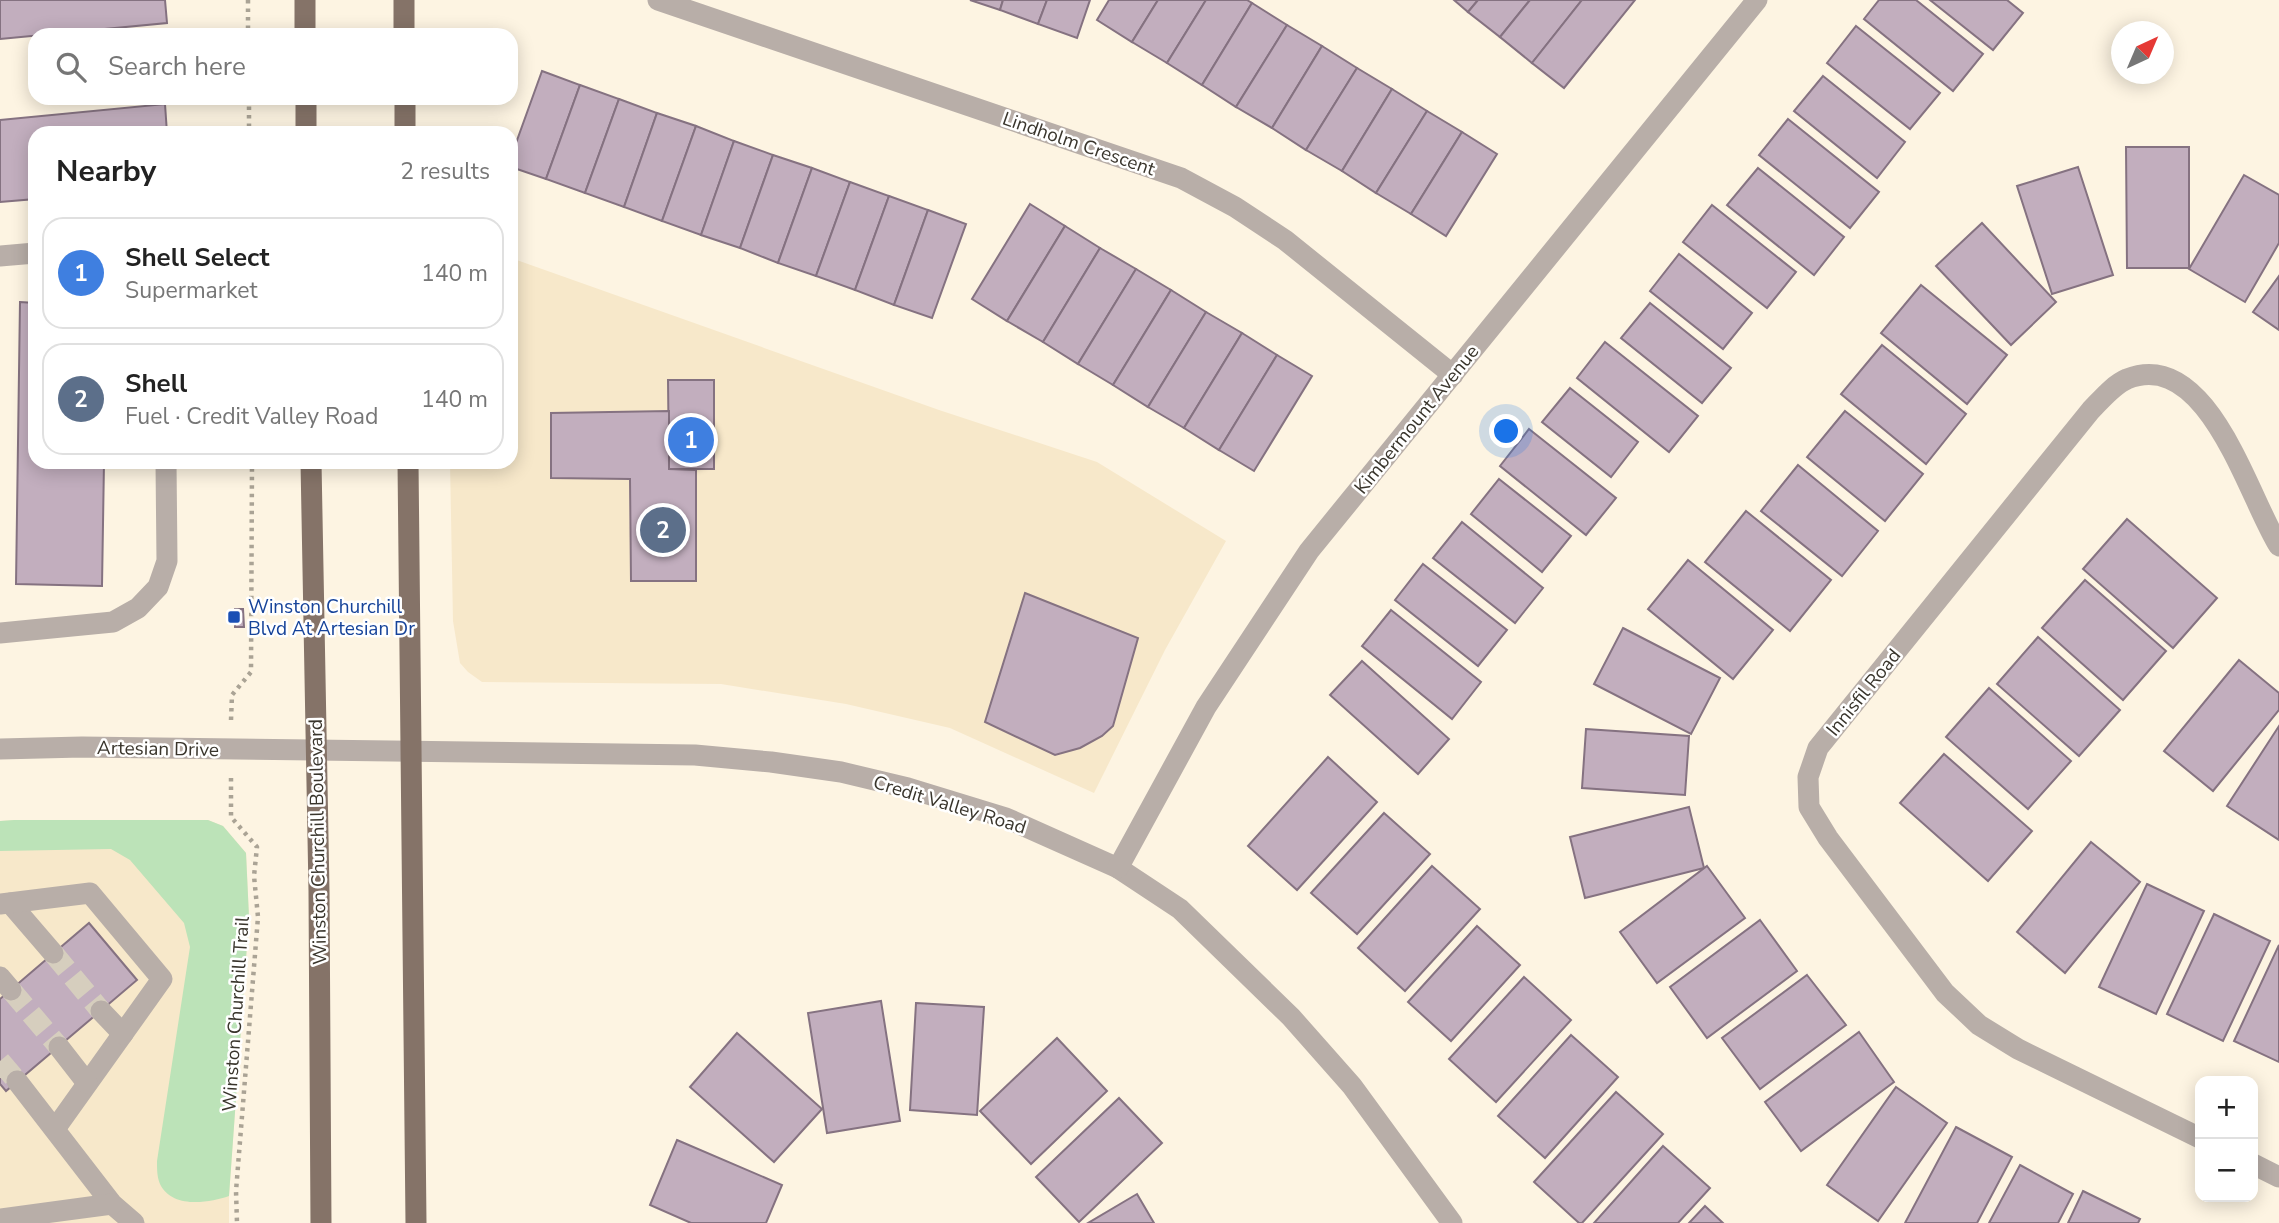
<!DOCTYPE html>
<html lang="en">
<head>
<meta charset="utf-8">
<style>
  :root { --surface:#fff; --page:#f6f6f6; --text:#222; --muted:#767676; --line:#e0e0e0; --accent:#a03ba0 }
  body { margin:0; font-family:"Nunito Sans",sans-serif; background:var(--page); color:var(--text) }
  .controls { position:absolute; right:21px; bottom:21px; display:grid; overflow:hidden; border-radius:14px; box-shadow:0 4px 18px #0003 }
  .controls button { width:63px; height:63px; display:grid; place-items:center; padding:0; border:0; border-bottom:2px solid var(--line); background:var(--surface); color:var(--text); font:35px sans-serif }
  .compass { position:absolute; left:2111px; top:21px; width:63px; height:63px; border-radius:50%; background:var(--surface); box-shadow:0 4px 18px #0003; rotate:44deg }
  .you { position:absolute; left:1507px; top:432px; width:24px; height:24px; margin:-18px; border:5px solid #fff; border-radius:50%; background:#1a73e8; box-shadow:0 0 0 10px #1a73e833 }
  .badge { display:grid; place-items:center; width:46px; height:46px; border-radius:50%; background:var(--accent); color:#fff; font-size:23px; font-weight:700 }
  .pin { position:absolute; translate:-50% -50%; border:4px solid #fff; box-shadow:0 2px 7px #0006 }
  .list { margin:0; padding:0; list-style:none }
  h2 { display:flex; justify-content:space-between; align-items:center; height:91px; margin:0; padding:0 28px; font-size:30px }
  h2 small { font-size:23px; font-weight:400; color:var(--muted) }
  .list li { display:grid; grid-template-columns:46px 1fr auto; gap:21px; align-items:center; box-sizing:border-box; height:112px; margin:0 14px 14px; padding:0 14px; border:2px solid var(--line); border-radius:21px }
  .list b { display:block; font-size:26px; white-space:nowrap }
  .list p { margin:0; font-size:23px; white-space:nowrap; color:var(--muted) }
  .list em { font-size:23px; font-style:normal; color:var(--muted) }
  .icon { flex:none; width:38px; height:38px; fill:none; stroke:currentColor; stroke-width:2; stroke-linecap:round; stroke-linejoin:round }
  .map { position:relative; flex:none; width:2279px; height:1223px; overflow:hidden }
  .search { position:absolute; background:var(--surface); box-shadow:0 4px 18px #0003; left:28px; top:28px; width:490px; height:77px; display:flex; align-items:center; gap:18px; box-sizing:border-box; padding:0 24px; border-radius:21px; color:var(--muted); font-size:26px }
  .panel { position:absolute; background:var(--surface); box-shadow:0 4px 18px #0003; left:28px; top:126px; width:490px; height:343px; border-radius:21px }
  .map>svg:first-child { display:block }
</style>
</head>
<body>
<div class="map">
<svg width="2279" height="1223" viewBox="0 0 2279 1223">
  <rect width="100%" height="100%" fill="#fdf4e2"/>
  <!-- built -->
  <g fill="#f7e8ca">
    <polygon points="511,258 939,410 1097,462 1226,541 1165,650 1094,793 950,728 846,704 721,684 482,682 468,672 460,663 453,621 450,462 511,462"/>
    <polygon points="14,820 208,820 223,826 246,853 249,917 229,1196 229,1223 0,1223 0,821"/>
  </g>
  <!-- green -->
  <path fill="#bce3b8" d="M14 820H208L223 826 246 853 249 917 229 1196C209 1203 172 1209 160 1184 157 1177 157 1169 157 1161L190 947 184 923 130 860 111 849 0 851V821Z"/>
  <!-- building -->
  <g fill="#c2aebe" stroke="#857281" stroke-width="2">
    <polygon points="0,0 165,0 167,23 0,39"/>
    <polygon points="970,0 1003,0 1000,10"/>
    <polygon points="1003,0 1047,0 1038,24 1000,10"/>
    <polygon points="1047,0 1090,0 1077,38 1038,24"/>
    <polygon points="1109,0 1158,0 1132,42 1097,20"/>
    <polygon points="1158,0 1206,0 1167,63 1132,42"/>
    <polygon points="1206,0 1247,0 1252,3 1202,85 1167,63"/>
    <polygon points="1454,0 1478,0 1468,12"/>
    <polygon points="1478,0 1530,0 1500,37 1468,12"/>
    <polygon points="1530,0 1582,0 1532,63 1500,37"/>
    <polygon points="1582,0 1635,0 1564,88 1532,63"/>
    <polygon points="1879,0 1916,0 1983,54 1953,91 1864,19"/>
    <polygon points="1930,0 2007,0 2023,13 1993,50"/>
    <polygon points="1252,3 1287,25 1236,107 1202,85"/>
    <polygon points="1287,25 1322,46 1272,128 1236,107"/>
    <polygon points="1856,26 1940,93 1910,129 1827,63"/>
    <polygon points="1322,46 1357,68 1306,150 1272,128"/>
    <polygon points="1357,68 1392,89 1342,171 1306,150"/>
    <polygon points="542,71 580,85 546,179 511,167 511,157"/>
    <polygon points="1823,76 1905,142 1877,178 1794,111"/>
    <polygon points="580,85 619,99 585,193 546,179"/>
    <polygon points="1392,89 1427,111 1376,193 1342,171"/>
    <polygon points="619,99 657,113 624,207 585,193"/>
    <polygon points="165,104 167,133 35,133 35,199 0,202 0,120"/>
    <polygon points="1427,111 1462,132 1411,214 1376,193"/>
    <polygon points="657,113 696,126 662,221 624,207"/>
    <polygon points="1788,119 1879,192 1850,228 1759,155"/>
    <polygon points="696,126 734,141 701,235 662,221"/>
    <polygon points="1462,132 1497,154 1446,236 1411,214"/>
    <polygon points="734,141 773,155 740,248 701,235"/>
    <polygon points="2126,147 2189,147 2189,268 2127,268"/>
    <polygon points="773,155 812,168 778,263 740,248"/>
    <polygon points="2078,167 2113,275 2052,294 2017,186"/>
    <polygon points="812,168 850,182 816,276 778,263"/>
    <polygon points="1758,168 1844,237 1814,275 1727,205"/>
    <polygon points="2244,175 2279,195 2279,243 2245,302 2189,269"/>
    <polygon points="850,182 889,196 855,290 816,276"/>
    <polygon points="889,196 928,210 894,305 855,290"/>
    <polygon points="1030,204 1065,226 1007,321 972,299"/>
    <polygon points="1712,205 1796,272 1767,308 1683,242"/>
    <polygon points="928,210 966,224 932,318 894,305"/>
    <polygon points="1982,223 2056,302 2011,345 1936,266"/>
    <polygon points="1065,226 1100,248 1043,342 1007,321"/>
    <polygon points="1100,248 1136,269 1078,364 1043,342"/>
    <polygon points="1679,254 1752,313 1723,349 1650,291"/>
    <polygon points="1136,269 1171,290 1113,385 1078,364"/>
    <polygon points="2279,276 2279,330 2253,312"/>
    <polygon points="1921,285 2007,355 1967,404 1881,333"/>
    <polygon points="1171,290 1206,312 1148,407 1113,385"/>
    <polygon points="20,302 35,303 35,462 104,462 102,586 16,584"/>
    <polygon points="1650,303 1731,368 1702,403 1621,338"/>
    <polygon points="1206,312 1242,333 1184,428 1148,407"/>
    <polygon points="1242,333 1277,355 1219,450 1184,428"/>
    <polygon points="1605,342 1698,416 1669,452 1577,378"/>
    <polygon points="1882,345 1966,414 1926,464 1841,394"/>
    <polygon points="1277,355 1312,376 1254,471 1219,450"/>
    <polygon points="668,380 714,380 714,469 669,469"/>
    <polygon points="1570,388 1638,442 1611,477 1542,422"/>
    <polygon points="669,411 669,469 696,470 696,581 631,581 630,479 551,478 551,413"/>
    <polygon points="1845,411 1923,474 1885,521 1807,457"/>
    <polygon points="1529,429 1616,498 1586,535 1500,466"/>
    <polygon points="1798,465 1878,531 1842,576 1761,511"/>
    <polygon points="1499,479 1571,536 1542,572 1471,514"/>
    <polygon points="1746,511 1831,580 1790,631 1705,562"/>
    <polygon points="2127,519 2217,598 2173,648 2083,569"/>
    <polygon points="1462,522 1543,588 1515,623 1433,558"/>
    <polygon points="1688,560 1773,630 1733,679 1648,609"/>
    <polygon points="1423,564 1507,630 1478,666 1395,600"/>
    <polygon points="2085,580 2166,651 2123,700 2042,628"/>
    <polygon points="1025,593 1138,638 1113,726 1102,736 1080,748 1055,755 985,722"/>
    <polygon points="235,609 243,609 244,627 235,627"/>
    <polygon points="1391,610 1481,682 1452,719 1362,646"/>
    <polygon points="1623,628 1720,678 1691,734 1594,684"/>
    <polygon points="2038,637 2120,710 2079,756 1997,684"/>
    <polygon points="2239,660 2279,693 2279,710 2213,791 2164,751"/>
    <polygon points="1362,661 1449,739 1418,774 1330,695"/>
    <polygon points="1989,688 2071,761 2028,809 1946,737"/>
    <polygon points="2279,726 2279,840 2227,806"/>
    <polygon points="1586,729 1689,736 1685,795 1582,788"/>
    <polygon points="1944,754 2032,831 1988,881 1900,803"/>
    <polygon points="1328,757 1377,802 1297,890 1248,846"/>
    <polygon points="1689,807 1704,868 1585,898 1570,837"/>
    <polygon points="1384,813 1430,854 1357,934 1311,893"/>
    <polygon points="2091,842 2140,882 2065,973 2017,932"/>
    <polygon points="1432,866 1480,909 1405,991 1358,948"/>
    <polygon points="1707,866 1745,918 1657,983 1620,932"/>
    <polygon points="2147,884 2204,911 2156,1014 2099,987"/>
    <polygon points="2214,914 2270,941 2223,1041 2167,1014"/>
    <polygon points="1760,920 1797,971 1707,1038 1670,987"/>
    <polygon points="89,923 137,980 6,1091 0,1084 0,999"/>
    <polygon points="1477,926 1520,965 1451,1041 1408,1002"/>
    <polygon points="2279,945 2279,1062 2234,1041"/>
    <polygon points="1807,975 1846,1025 1760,1089 1722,1038"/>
    <polygon points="1524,977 1571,1020 1496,1102 1449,1059"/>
    <polygon points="881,1001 900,1121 827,1133 808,1013"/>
    <polygon points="916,1003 984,1007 977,1115 910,1110"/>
    <polygon points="1859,1032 1894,1082 1801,1151 1765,1102"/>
    <polygon points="737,1033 822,1109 774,1162 690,1087"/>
    <polygon points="1571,1035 1618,1077 1545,1158 1498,1116"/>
    <polygon points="1057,1038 1107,1091 1031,1164 980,1111"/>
    <polygon points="1896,1087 1947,1123 1878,1221 1827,1185"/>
    <polygon points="1616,1092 1663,1134 1582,1223 1579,1223 1534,1182"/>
    <polygon points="1119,1098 1162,1143 1079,1222 1036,1177"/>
    <polygon points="1956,1127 2012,1157 1977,1223 1905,1223"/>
    <polygon points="677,1140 782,1185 766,1223 691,1223 650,1205"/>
    <polygon points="1663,1146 1710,1188 1678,1223 1594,1223"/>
    <polygon points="2020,1165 2073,1194 2058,1223 1989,1223"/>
    <polygon points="2083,1191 2140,1219 2138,1223 2068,1223"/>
    <polygon points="1137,1194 1154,1223 1088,1223"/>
    <polygon points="1705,1206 1723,1223 1689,1223"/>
  </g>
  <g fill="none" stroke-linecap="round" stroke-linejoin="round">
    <!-- minor-tunnel -->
    <g stroke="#d6cebe" stroke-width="21" stroke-dasharray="21 10" stroke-linecap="butt">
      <polyline points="53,953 101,1011"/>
      <polyline points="11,990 59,1047"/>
      <polyline points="0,1061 17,1081"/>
    </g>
    <!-- path -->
    <g stroke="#aaa395" stroke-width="4.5" stroke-dasharray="3.5 5" stroke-linecap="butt">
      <polyline points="248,0 248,35"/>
      <polyline points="249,98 249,133"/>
      <polyline points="231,720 232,695 251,672 252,462"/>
      <polyline points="231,778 231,817 257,847 254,876 258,917 236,1191 237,1223"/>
    </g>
    <!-- minor -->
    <g stroke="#b8aea8" stroke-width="21">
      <polyline points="658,0 1181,178 1235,207 1285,240 1453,375"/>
      <polyline points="0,256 35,253"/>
      <polyline points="0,633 113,622 138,608 158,587 167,561 166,462"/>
      <polyline points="0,749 82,747 695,755 771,762 841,772 908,788 1006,818 1118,868 1180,909 1291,1017 1352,1086 1452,1223"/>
      <polyline points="1118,868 1206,707 1309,551 1757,0"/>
      <polyline points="10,903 53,953"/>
      <polyline points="0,904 90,893 162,979 55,1129"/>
      <polyline points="0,977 11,990"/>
      <polyline points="101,1011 123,1034"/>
      <polyline points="59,1047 87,1083"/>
      <polyline points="17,1081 112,1204 134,1223"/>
      <path d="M2200 1138 2018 1049 1979 1025 1945 993 1828 838 1809 807 1808 777 1818 748 2091 410C2101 400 2113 385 2127 379 2208 347 2248 497 2279 546"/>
      <polyline points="2253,1164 2279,1177"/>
      <polyline points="0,1219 112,1204"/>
    </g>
    <!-- major -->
    <g stroke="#857368" stroke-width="21">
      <polyline points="305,0 305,35"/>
      <polyline points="404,0 404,35"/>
      <polyline points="306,98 306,133"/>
      <polyline points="405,98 405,133"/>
      <polyline points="311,462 319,891 321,1223"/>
      <polyline points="408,462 416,1223"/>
    </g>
  </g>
  <!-- markers -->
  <rect fill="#1a4fb4" stroke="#fff" stroke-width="2.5" x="227" y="610" width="14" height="14" rx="3.5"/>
  <g text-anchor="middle" stroke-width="5" stroke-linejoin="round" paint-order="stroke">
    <!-- street labels -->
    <g font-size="19" fill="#39352c" stroke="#fff">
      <text transform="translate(1079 143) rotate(19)" y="7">Lindholm Crescent</text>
      <text transform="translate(1416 419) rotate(-51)" y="7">Kimbermount Avenue</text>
      <text transform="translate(1863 692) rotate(-51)" y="7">Innisfil Road</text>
      <text transform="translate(158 748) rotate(1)" y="7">Artesian Drive</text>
      <text transform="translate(950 804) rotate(17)" y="7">Credit Valley Road</text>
      <text transform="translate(317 842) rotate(-91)" y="7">Winston Churchill Boulevard</text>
      <text transform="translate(235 1014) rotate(-86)" y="7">Winston Churchill Trail</text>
    </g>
    <!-- transit labels -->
    <g font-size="19" fill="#164399" stroke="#fff" text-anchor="start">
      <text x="248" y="613">Winston Churchill<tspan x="248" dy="22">Blvd At Artesian Dr</tspan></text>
    </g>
  </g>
</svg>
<div class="controls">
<button>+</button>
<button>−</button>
</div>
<svg class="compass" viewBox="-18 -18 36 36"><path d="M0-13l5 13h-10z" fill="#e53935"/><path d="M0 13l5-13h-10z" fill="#767676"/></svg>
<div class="you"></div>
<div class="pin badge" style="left:691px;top:440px;background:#3f7fe0">1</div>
<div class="pin badge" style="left:663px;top:530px;background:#5c6f8a">2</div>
<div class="search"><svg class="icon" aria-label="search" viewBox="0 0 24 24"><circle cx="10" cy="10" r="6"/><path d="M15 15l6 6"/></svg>Search here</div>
<section class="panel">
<h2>Nearby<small>2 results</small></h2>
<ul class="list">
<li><span class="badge" style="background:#3f7fe0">1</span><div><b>Shell Select</b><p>Supermarket</p></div><em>140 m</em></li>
<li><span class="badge" style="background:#5c6f8a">2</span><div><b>Shell</b><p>Fuel · Credit Valley Road</p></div><em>140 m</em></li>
</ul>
</section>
</div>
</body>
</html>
